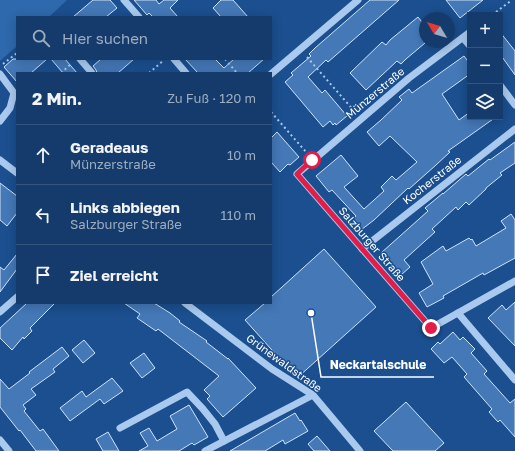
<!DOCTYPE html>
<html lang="de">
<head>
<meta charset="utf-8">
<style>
  :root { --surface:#143b6b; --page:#1d4271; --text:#f1f3f6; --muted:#9dadc1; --line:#33557e }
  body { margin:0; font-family:"Golos Text",sans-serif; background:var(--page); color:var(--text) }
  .controls { position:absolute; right:12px; top:12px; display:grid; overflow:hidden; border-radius:0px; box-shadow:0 2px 10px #0003 }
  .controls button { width:36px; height:36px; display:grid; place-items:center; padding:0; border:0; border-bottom:1px solid var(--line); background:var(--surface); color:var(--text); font:20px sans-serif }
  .compass { position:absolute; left:419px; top:12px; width:36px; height:36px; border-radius:50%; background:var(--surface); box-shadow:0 2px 10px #0003; rotate:308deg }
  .stop { position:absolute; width:12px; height:12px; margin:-9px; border:3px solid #e11d48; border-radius:50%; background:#fff }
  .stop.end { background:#e11d48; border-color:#fff; box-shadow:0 1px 4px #0008 }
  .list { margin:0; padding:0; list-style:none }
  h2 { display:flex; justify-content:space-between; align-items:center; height:52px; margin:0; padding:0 16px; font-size:17px }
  h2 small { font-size:13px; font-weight:400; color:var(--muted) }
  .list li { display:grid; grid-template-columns:26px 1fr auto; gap:12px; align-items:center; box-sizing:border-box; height:60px; padding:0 16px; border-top:1px solid var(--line) }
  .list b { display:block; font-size:15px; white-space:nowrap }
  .list p { margin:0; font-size:13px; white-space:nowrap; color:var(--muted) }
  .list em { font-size:13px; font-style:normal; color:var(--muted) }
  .icon { flex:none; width:22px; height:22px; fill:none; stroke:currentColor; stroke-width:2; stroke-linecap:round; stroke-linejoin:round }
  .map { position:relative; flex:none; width:515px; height:451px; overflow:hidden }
  .search { position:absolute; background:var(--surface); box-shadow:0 2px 10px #0003; left:16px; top:16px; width:256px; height:44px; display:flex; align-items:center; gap:10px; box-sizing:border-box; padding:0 14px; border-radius:0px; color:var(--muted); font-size:15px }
  .panel { position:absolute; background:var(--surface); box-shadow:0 2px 10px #0003; left:16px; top:72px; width:256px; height:232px; border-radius:0px }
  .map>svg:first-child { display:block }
</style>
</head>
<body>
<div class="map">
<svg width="515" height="451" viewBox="0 0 515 451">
  <rect width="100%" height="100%" fill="#1b4f8f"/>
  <!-- green -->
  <polygon fill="#2e69ad" points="0,0 67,0 49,17 17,17 17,46 0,61"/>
  <!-- building -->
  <g fill="#4478b7" stroke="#cfe3fa">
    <polygon points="93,0 110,0 117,8 106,17 73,17"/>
    <polygon points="134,0 156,0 159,4 164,0 178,0 170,8 178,17 153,17 149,13 147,15"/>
    <polygon points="221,0 233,0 248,17 221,17 213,8"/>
    <polygon points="370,0 399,0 328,62 326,60 308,77 322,93 325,90 347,116 336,125 335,123 333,125 330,121 323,127 285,82 293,75 291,73 311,56 309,54 315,48"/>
    <polygon points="446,0 483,0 460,18"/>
    <polygon points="418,17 425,26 425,43 406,59 401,64 397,61 366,90 350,73 382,42 386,45 390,40"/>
    <polygon points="500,32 515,51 515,75 500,54"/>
    <polygon points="464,56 470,64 470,74 442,94 459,120 470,112 470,117 496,117 448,151 450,152 436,165 409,189 408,188 374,220 361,230 352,219 356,216 332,190 329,192 316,176 341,155 358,176 344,187 364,209 384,191 381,187 392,176 396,180 417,162 390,136 379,146 367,132 381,120 402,100 399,97 409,89 412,93"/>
    <polygon points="13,59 47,59 31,73 17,73 17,82 4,67"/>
    <polygon points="51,59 65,59 77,73 63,73"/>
    <polygon points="101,59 134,59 118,73 97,73 96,70 93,66"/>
    <polygon points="185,59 215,59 224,68 234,59 264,59 248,73 198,73"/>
    <polygon points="277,132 299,157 290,165 288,164 280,172 271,162 271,138"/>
    <polygon points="515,142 515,163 500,173 502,175 486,188 486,189 469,205 466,202 458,210 456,207 432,229 435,232 404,260 410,267 401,275 381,253 428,211 425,208 443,193 443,194 466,174 468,176 489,159 490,160"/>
    <polygon points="0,183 17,196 17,213 7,226 0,220"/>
    <polygon points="511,214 515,220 515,258 484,275 483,273 443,296 444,298 427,307 419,293 433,284 421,262 443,246 446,251 469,238 471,240 472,239 476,246 506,228 501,221"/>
    <polygon points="324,249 376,307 297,378 245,320 265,303 271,303 271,297"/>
    <polygon points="17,254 17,269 0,292 0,267 4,270"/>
    <polygon points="515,302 515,346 488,318 502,305 506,310"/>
    <polygon points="27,303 55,303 30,328 32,331 24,339 23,337 12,350 0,338 0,328"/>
    <polygon points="124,303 154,303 170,313 180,321 179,322 207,341 206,342 228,359 228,358 256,388 223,417 207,399 210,396 204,390 219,376 158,329 156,331 137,318 140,314"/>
    <polygon points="453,332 460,340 463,337 475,349 471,353 487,371 484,374 510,403 515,399 515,437 500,420 498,422 489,412 492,409 464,377 467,374 452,357 444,363 431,349 438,342 440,344"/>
    <polygon points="84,340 95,353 83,363 72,350"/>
    <polygon points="62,347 69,356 53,369 55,372 31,389 36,395 23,405 26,409 24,411 40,431 43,429 59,451 36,451 20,430 19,431 0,407 0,379 9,389 30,373 29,372"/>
    <polygon points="144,353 155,368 142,378 130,363"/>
    <polygon points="112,378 123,391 104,404 100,399 70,421 60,408 82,391 86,397"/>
    <polygon points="406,402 444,443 435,451 393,451 374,431"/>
    <polygon points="189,405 208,437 194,445 192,443 179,451 139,451 148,446 140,433 149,428 157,441 177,429 170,416"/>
    <polygon points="295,413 300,421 301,420 308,431 285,444 283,440 265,451 230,451"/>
    <polygon points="108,432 119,451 103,451 96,439"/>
    <polygon points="317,436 330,451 314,451 308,444"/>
  </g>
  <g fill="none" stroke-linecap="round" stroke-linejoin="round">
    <!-- path -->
    <g stroke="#a9c9ee" stroke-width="2" stroke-dasharray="2 3" stroke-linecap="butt">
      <polyline points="492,15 512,0"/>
      <polyline points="307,57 355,112"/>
      <polyline points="225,59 237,73"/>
      <polyline points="3,64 17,53"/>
      <polyline points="61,73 72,63"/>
      <polyline points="149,73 164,60"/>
      <polyline points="271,112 307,153"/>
    </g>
    <!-- minor -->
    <g stroke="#a9c9ee" stroke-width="7">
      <polyline points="124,0 139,17"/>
      <polyline points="470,32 409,78 297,174 431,328 515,281"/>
      <polyline points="463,38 470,46"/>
      <polyline points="80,59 92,73"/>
      <polyline points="174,59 186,73"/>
      <polyline points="271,74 358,0"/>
      <polyline points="500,85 515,105"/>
      <polyline points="0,121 10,108 14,93 0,74"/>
      <polyline points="0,160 17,173"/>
      <polyline points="362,249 515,129"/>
      <polyline points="185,303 272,369 313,395 360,451"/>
      <polyline points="0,312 17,297"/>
      <polyline points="458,313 515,380"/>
      <polyline points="120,428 187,392 203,409 215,424 224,441"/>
      <polyline points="0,440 9,451"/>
      <polyline points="205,451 313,395"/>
    </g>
  </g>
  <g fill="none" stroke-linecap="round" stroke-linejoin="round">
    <!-- route -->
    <polyline stroke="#e11d48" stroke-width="5" points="312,160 297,174 431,328"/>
  </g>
  <g text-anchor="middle" stroke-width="3" stroke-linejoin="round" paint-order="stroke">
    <!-- street labels -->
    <g font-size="11" fill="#fff" stroke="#1b4f8f">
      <text transform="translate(375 93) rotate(-40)" y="4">Münzerstraße</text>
      <text transform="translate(432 180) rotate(-38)" y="4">Kocherstraße</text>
      <text transform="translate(372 244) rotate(49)" y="4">Salzburger Straße</text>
      <text transform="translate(284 363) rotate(36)" y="4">Grünewaldstraße</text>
    </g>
  </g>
  <!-- callouts -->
  <path fill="none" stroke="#fff" stroke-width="1.5" d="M311 313L321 377H434"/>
  <circle fill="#fff" stroke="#1b4f8f" stroke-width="1.5" cx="311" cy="313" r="4"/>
  <g font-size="12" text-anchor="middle" font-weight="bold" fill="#fff" stroke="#1b4f8f" stroke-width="3" stroke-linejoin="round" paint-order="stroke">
    <text x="378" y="369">Neckartalschule</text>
  </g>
</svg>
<div class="controls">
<button>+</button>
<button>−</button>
<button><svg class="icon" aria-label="layers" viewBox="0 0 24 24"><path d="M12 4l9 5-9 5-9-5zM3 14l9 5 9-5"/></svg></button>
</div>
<svg class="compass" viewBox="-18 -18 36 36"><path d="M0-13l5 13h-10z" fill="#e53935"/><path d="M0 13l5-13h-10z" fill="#9dadc1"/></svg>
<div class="stop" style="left:312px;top:160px"></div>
<div class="stop end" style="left:431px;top:328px"></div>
<div class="search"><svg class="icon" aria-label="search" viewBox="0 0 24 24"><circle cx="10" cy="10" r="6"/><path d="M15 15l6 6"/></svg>Hier suchen</div>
<section class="panel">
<h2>2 Min.<small>Zu Fuß · 120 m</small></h2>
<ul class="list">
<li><svg class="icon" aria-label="ahead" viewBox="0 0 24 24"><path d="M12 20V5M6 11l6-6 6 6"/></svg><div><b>Geradeaus</b><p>Münzerstraße</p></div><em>10 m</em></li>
<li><svg class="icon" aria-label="left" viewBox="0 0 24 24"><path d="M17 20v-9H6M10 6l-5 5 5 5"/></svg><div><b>Links abbiegen</b><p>Salzburger Straße</p></div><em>110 m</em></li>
<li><svg class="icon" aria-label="arrive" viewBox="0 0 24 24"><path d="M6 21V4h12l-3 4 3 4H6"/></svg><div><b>Ziel erreicht</b></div></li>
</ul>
</section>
</div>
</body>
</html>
